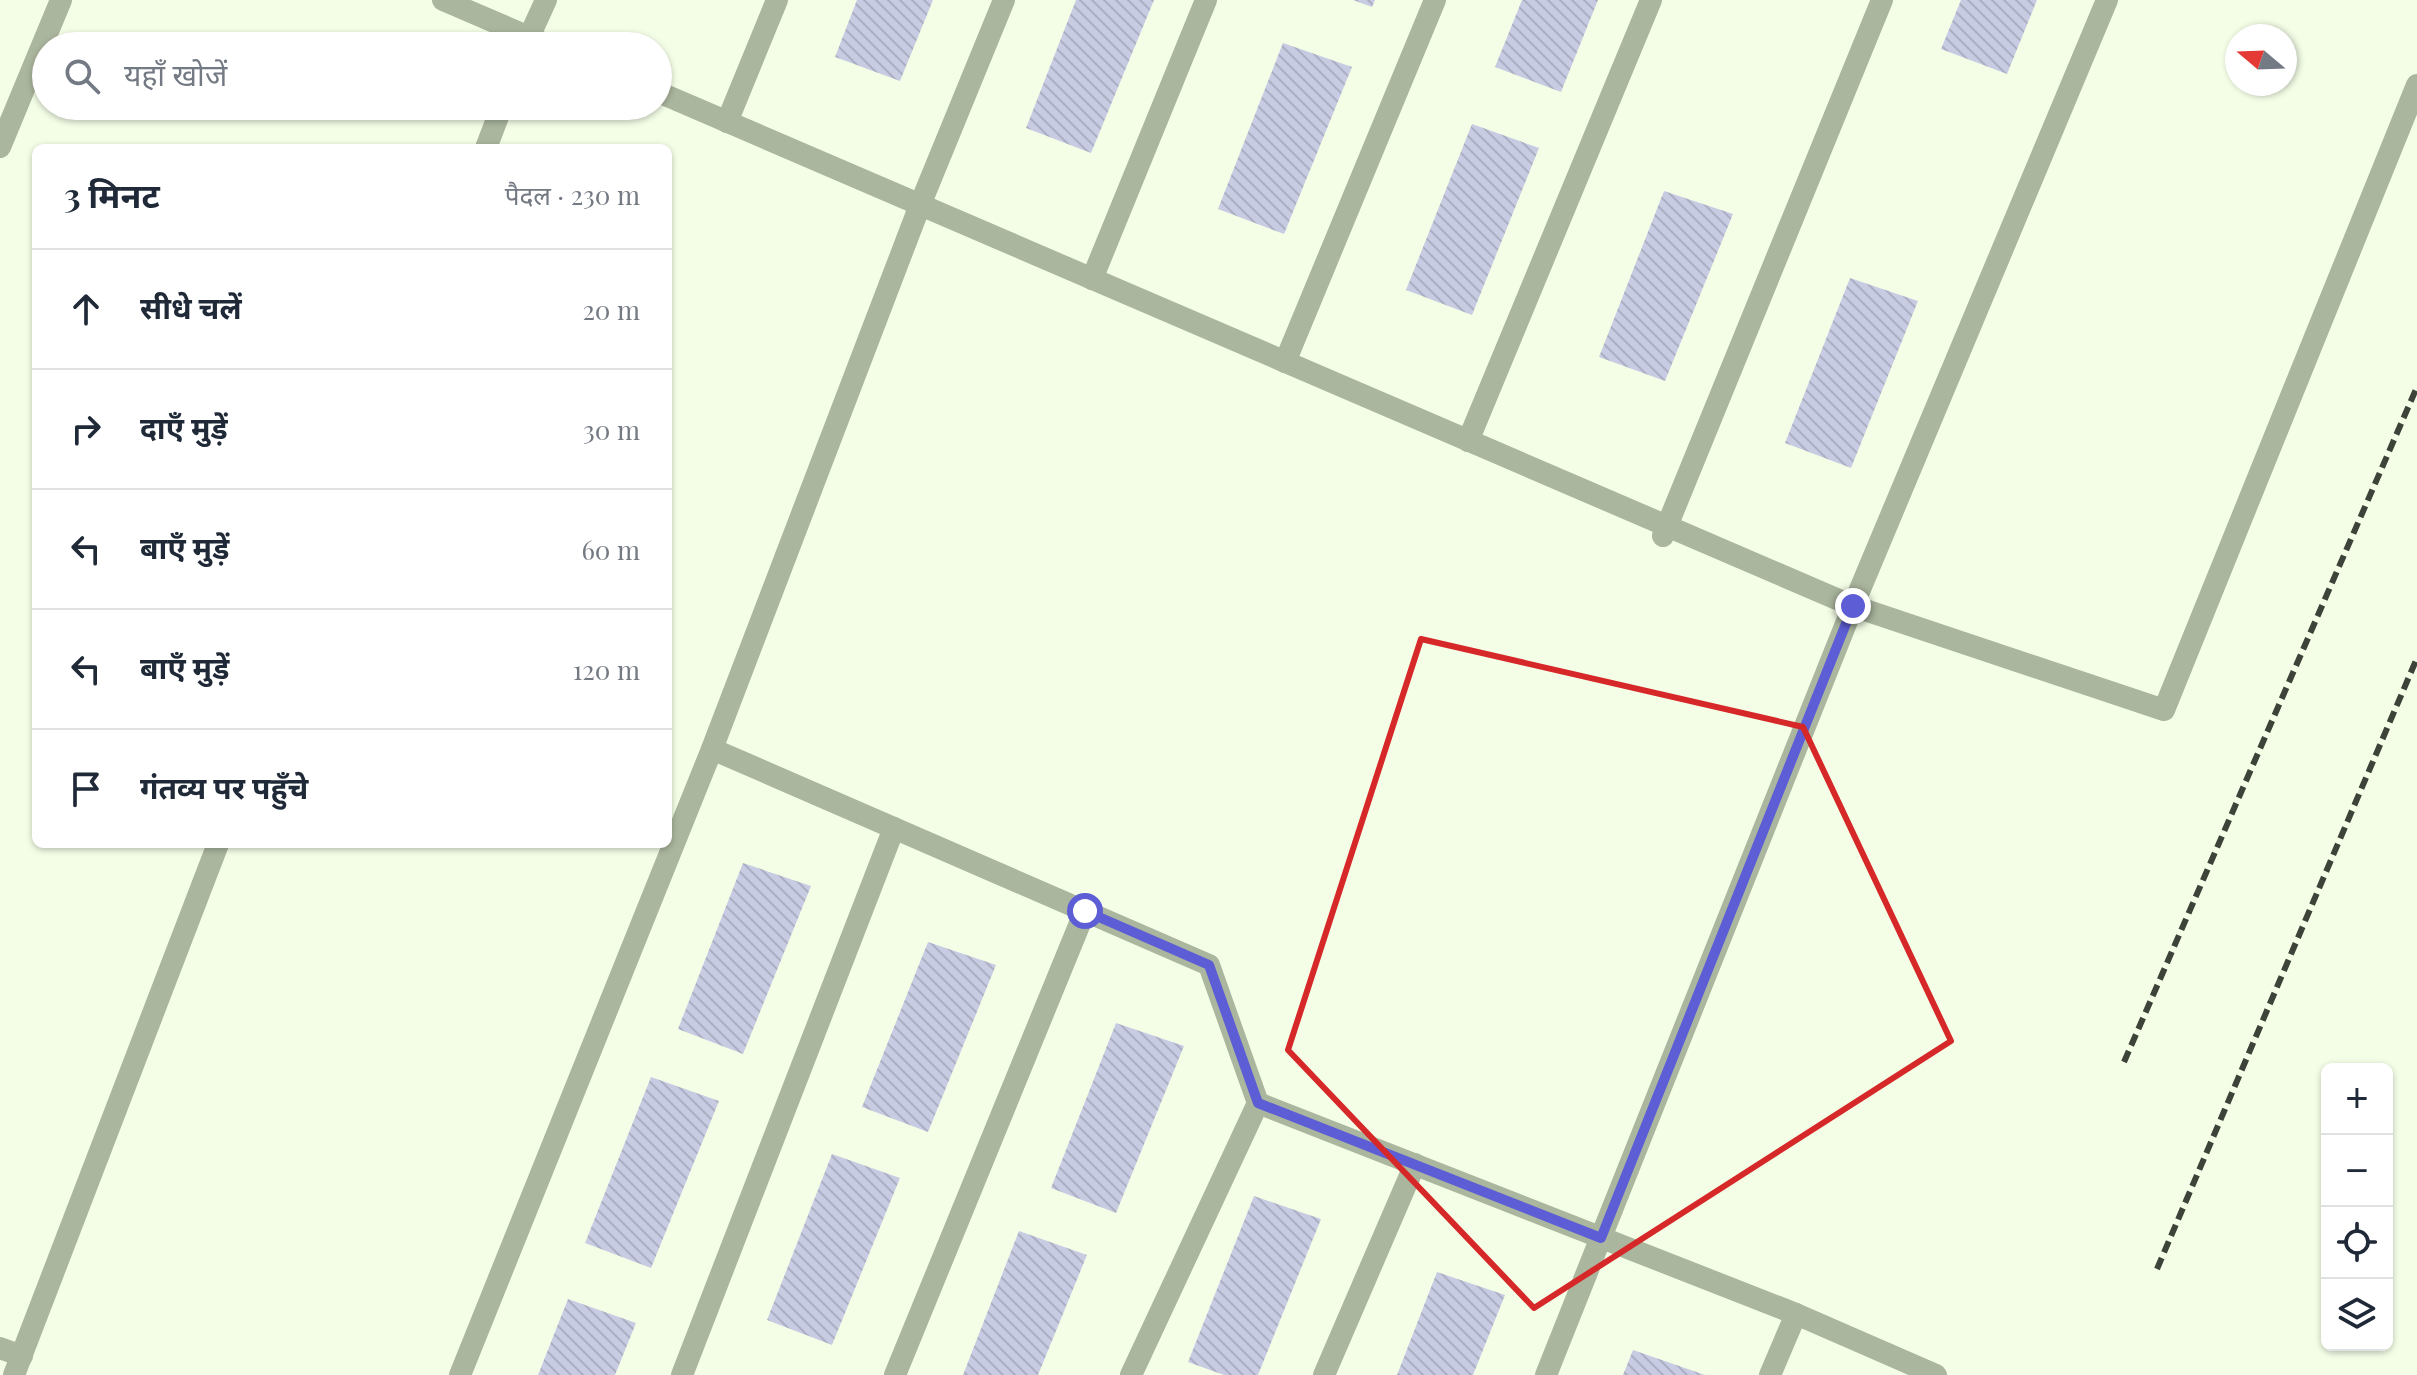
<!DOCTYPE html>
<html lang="hi">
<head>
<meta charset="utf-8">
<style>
  :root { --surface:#fff; --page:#f2f2f3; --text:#1f2937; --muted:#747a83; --line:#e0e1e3 }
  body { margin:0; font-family:"Playfair Display","Noto Sans Devanagari",serif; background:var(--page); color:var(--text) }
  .controls { position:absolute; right:24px; bottom:24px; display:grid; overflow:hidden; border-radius:12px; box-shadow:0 2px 6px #0004 }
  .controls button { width:72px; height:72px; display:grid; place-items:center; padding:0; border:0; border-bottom:2px solid var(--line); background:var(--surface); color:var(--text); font:40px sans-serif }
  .compass { position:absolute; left:2225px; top:24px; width:72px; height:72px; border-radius:50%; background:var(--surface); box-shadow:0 2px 6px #0004; rotate:289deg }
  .stop { position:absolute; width:24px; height:24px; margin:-18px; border:6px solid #5d5dd5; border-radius:50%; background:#fff }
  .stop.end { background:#5d5dd5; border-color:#fff; box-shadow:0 2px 8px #0008 }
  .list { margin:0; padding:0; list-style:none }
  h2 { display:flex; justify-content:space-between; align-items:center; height:104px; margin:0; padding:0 32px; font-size:34px }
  h2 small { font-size:26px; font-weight:400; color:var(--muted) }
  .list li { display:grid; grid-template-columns:52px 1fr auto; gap:24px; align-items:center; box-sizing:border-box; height:120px; padding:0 32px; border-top:2px solid var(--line) }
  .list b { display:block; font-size:30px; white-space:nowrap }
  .list em { font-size:26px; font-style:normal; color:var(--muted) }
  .icon { flex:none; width:44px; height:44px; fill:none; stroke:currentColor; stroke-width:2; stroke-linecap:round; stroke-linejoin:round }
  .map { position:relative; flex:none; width:2417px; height:1375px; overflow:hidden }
  .search { position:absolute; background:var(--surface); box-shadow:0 2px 6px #0004; left:32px; top:32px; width:640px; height:88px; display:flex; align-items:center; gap:20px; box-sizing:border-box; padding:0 28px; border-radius:44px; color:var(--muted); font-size:30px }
  .panel { position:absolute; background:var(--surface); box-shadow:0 2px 6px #0004; left:32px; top:144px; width:640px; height:704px; border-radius:12px }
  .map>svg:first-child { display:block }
</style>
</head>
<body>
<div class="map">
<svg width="2417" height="1375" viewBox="0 0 2417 1375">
  <defs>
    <pattern id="building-back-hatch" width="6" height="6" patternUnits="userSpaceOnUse" patternTransform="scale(2)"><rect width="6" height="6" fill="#c8cce3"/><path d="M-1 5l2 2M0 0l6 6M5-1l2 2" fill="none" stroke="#acafc3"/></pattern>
  </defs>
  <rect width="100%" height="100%" fill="#f4fee7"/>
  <!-- building -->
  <g fill="url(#building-back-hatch)">
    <polygon points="857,0 933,0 900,81 835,57"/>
    <polygon points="1076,0 1154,0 1091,153 1026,128"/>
    <polygon points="1353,0 1375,0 1372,7"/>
    <polygon points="1522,0 1598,0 1561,92 1495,67"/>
    <polygon points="1961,0 2037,0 2007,74 1941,49"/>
    <polygon points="1283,43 1352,67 1284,234 1218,209"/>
    <polygon points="1472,124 1539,148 1472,315 1406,290"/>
    <polygon points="1664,191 1733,214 1665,381 1599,357"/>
    <polygon points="1850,278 1918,301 1851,468 1785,443"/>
    <polygon points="743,863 811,886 743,1054 678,1029"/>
    <polygon points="928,942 996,965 928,1132 862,1107"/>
    <polygon points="1116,1023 1184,1046 1116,1213 1051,1188"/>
    <polygon points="651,1077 719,1101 651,1268 585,1243"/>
    <polygon points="832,1154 900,1178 832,1345 767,1320"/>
    <polygon points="1254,1196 1321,1219 1258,1375 1224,1375 1188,1362"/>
    <polygon points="1019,1231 1087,1255 1038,1375 963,1375"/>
    <polygon points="1437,1272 1505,1295 1473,1375 1397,1375"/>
    <polygon points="568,1299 636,1323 615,1375 538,1375"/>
    <polygon points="1633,1350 1705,1375 1623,1375"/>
  </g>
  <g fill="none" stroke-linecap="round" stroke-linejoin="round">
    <!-- service -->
    <g stroke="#abb69e" stroke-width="22">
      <polyline points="443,0 550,46"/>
      <polyline points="1004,0 920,205 712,749 1209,965 1258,1103 1796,1314 1936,1375"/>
      <polyline points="2107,0 1853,606 2164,710 2417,85"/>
      <polyline points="525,46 546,0"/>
      <polyline points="658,92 1853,606 1546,1375"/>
      <polyline points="727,122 777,0"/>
      <polyline points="0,147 61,0"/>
      <polyline points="486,148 502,106"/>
      <polyline points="1092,279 1206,0"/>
      <polyline points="1285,362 1435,0"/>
      <polyline points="1468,441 1651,0"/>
      <polyline points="1663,536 1882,0"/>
      <polyline points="0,1348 22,1356"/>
      <polyline points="14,1375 218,844"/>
      <polyline points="460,1375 712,749"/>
      <polyline points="682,1375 894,828"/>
      <polyline points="895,1375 1085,911"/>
      <polyline points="1131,1375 1258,1103"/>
      <polyline points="1324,1375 1415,1164"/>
      <polyline points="1770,1375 1796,1314"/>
    </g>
    <!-- rail -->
    <g stroke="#3e4339" stroke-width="6" stroke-dasharray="12 6" stroke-linecap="butt">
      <polyline points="2124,1062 2417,387"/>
      <polyline points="2157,1269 2417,658"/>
    </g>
  </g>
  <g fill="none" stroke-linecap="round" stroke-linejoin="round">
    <!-- route -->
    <polyline stroke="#5d5dd5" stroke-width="10" points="1085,911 1209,965 1258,1103 1601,1238 1853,606"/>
  </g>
  <!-- marked area -->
  <path fill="none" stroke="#d62828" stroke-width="6" stroke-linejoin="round" d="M1421 639 1803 727 1951 1041 1534 1308 1288 1050Z"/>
</svg>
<div class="controls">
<button>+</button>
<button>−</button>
<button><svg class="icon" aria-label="locate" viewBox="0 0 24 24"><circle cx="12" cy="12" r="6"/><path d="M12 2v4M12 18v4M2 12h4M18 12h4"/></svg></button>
<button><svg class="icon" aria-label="layers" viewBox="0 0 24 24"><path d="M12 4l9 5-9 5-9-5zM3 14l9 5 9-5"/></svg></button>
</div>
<svg class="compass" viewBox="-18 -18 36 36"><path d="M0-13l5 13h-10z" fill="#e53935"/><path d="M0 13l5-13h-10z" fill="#747a83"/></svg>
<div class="stop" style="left:1085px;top:911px"></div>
<div class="stop end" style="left:1853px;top:606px"></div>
<div class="search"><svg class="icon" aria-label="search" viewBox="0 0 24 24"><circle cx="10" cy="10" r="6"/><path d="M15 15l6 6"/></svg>यहाँ खोजें</div>
<section class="panel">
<h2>3 मिनट<small>पैदल · 230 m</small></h2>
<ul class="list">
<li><svg class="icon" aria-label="ahead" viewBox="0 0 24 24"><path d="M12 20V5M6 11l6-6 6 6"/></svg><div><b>सीधे चलें</b></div><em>20 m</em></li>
<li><svg class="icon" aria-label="right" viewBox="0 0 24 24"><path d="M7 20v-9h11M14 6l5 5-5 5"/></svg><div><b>दाएँ मुड़ें</b></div><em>30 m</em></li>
<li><svg class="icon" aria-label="left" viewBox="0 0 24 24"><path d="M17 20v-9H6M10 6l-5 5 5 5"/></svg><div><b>बाएँ मुड़ें</b></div><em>60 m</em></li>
<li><svg class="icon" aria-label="left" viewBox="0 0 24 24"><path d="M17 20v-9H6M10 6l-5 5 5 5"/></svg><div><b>बाएँ मुड़ें</b></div><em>120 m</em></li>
<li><svg class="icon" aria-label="arrive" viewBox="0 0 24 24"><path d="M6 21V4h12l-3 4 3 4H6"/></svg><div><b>गंतव्य पर पहुँचे</b></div></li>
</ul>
</section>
</div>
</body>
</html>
